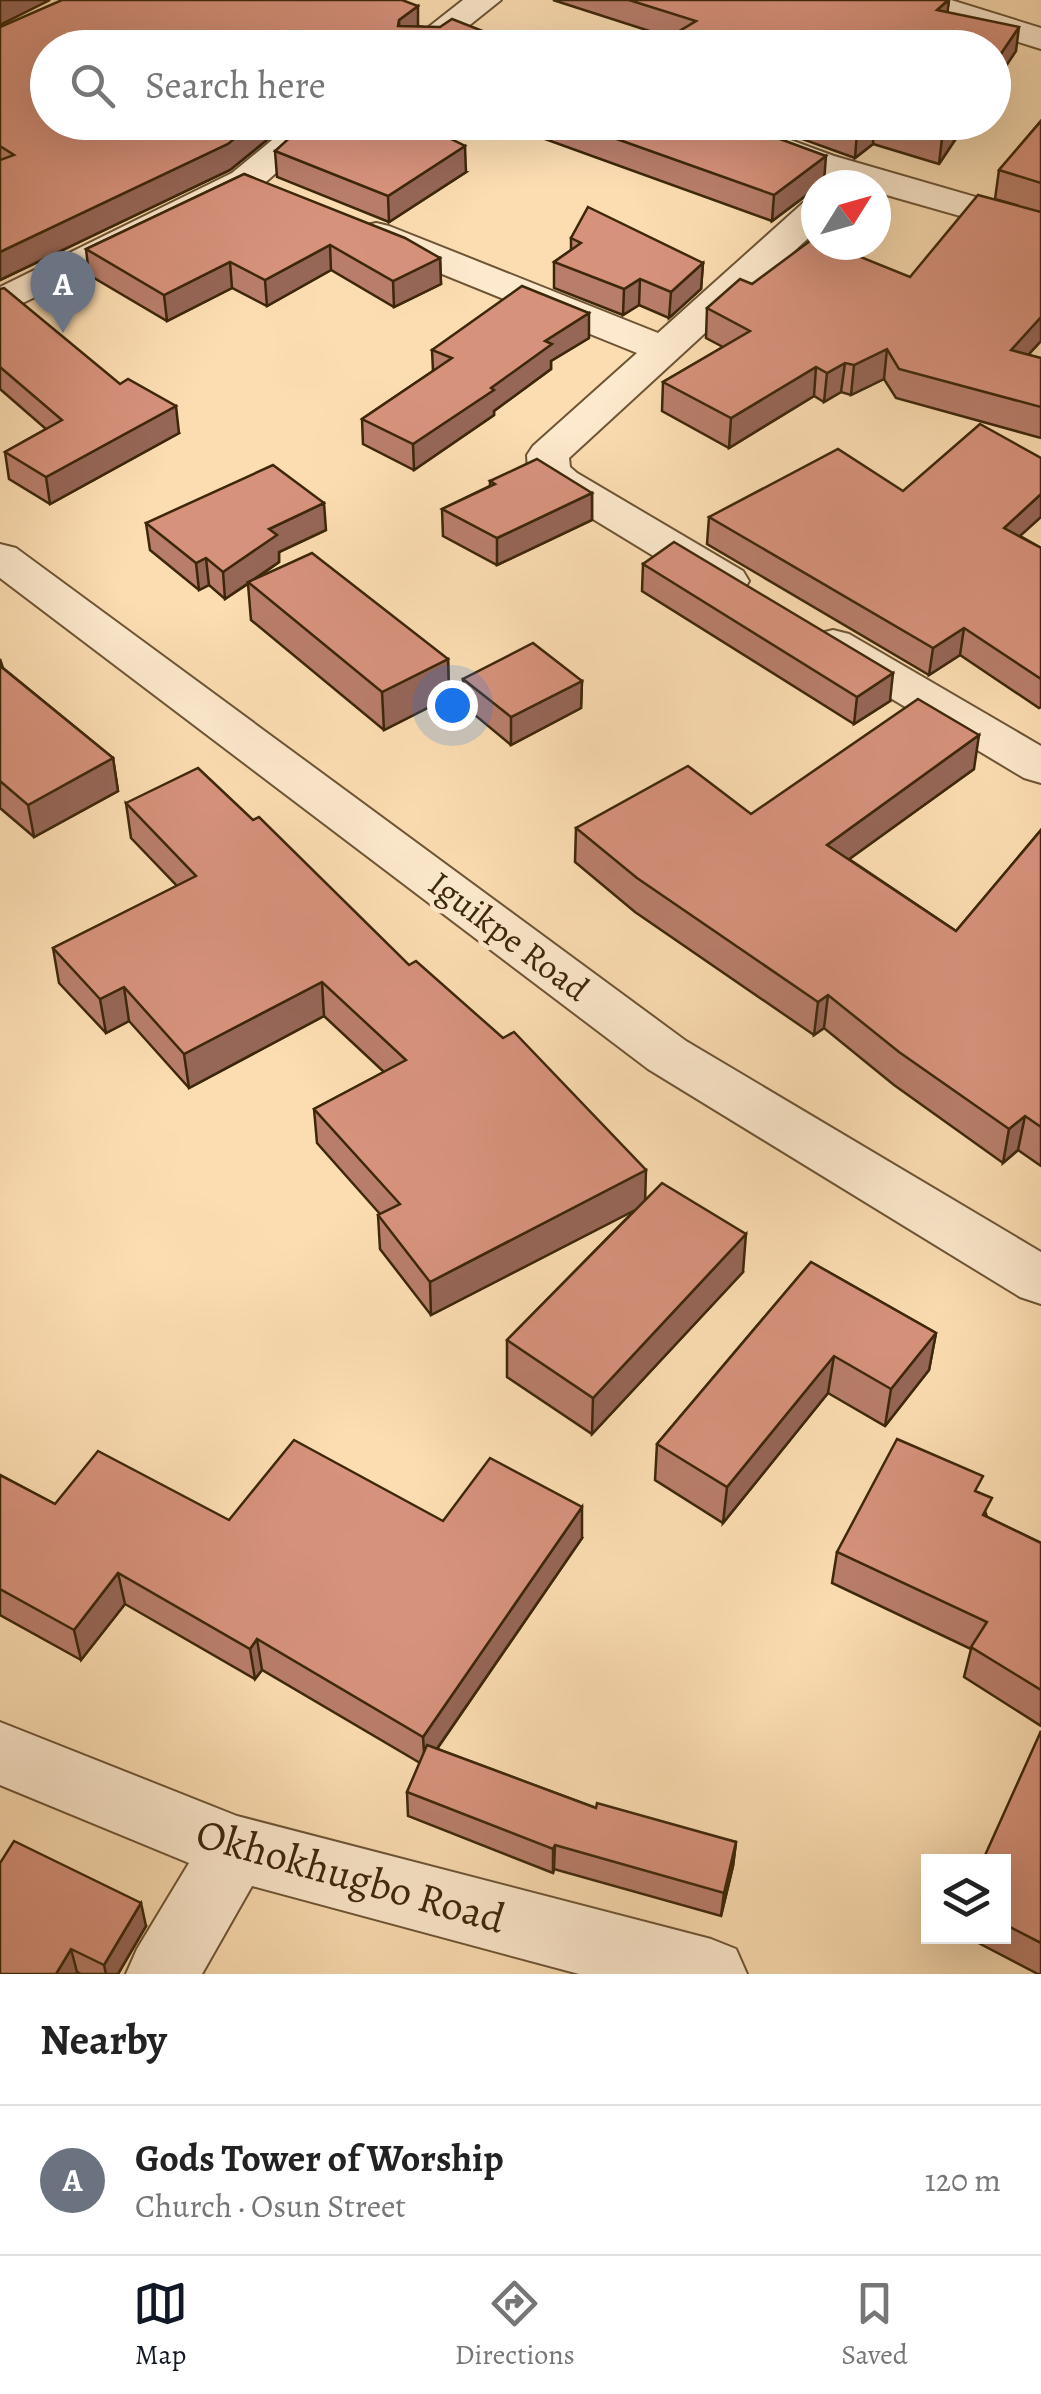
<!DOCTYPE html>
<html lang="en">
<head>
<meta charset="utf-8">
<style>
  :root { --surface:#fff; --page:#f2f2f2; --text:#222; --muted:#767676; --line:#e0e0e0; --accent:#111827 }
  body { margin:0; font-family:Alegreya,serif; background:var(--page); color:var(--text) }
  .controls { position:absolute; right:30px; bottom:30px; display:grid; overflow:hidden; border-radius:0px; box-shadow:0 10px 40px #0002 }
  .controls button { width:90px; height:90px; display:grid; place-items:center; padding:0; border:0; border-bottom:2px solid var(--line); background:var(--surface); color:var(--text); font:50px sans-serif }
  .compass { position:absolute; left:801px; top:170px; width:90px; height:90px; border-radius:50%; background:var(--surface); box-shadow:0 10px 40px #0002; rotate:53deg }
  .you { position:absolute; left:452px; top:705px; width:35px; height:35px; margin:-25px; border:8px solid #fff; border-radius:50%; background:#1a73e8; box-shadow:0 0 0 15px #1a73e833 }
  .badge { display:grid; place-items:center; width:65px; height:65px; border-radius:50%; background:var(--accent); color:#fff; font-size:32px; font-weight:700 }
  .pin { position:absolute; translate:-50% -82px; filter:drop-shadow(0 2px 5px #0008) }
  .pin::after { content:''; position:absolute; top:52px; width:35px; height:30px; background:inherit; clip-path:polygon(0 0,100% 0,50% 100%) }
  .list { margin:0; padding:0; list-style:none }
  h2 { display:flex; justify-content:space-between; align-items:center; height:130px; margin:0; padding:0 40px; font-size:42px }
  h2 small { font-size:32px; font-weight:400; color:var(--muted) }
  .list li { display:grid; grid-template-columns:65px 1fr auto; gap:30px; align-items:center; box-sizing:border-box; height:150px; padding:0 40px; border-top:2px solid var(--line) }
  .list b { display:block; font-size:38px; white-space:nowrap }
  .list p { margin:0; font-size:32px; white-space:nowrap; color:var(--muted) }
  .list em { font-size:32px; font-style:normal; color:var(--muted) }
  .icon { flex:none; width:55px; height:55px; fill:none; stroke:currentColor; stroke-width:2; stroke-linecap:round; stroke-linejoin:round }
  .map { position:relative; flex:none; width:1041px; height:1974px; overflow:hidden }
  .search { position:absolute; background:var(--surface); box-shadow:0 10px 40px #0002; left:30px; right:30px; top:30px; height:110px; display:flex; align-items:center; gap:25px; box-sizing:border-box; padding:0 35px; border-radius:55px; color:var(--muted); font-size:38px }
  .sheet { height:280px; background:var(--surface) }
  nav { display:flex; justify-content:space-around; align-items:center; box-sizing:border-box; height:140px; border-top:2px solid var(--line); background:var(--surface); font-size:28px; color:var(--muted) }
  nav a { display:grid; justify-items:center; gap:5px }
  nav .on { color:var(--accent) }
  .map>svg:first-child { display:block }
</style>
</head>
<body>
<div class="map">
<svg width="1041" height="1974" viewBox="0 0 1041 1974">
  <rect width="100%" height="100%" fill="#fcddb2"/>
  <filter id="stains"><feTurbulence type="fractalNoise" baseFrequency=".002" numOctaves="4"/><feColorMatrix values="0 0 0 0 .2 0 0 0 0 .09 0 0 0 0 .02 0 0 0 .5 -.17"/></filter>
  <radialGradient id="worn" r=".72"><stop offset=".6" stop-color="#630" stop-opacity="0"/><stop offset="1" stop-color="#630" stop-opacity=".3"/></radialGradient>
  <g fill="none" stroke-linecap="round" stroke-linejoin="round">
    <defs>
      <g id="minor">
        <polygon points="463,0 501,0 441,48 402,48"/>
        <polygon points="900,0 951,0 1041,28 1041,49 905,7"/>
        <polygon points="294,122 333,122 258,189 0,314 0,287 232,173"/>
        <path d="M691 122H742L834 156 1041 216V239L876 192V185C815 185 752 151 695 130Z"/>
        <polygon points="816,200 816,231 569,458 570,467 577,473 743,571 749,581 743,591 727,595 711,591 547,491 528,471 527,455 533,446 637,353 363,242 357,234 363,226 376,223 389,226 658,333 803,203"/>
        <polygon points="0,544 16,548 686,1041 1041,1252 1041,1304 1020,1297 648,1069 0,578"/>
        <polygon points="833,630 849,634 1041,746 1041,783 1024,778 817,654 810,644 817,634"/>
        <polygon points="0,1722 237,1816 711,1939 736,1949 747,1974 579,1974 252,1886 202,1974 126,1974 137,1949 189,1863 0,1785"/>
      </g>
    </defs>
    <!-- minor casing -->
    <use href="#minor" stroke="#6d5434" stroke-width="4"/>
    <!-- minor -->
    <use href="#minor" fill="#fde9cd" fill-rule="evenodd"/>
  </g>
  <!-- wall -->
  <g fill="#b97e6b" stroke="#3d270a" stroke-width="2.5">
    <polygon points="553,0 949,0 947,12 1016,51 668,37"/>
    <polygon points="418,26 526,48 48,48 48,122 289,122 230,170 0,280 0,27"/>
    <polygon points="1041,121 1041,341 1028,355 1041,358 1041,438 896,398 884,379 851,395 841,392 824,402 814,396 729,448 662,411 663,382 723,347 706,338 707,308 752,284 910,277 1016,205 995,199 999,170"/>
    <polygon points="498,122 734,122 824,182 816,185 816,188 772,221"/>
    <polygon points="755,122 967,122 939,164 873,144 855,158"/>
    <polygon points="275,151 466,172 389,222 277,177"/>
    <polygon points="244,174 440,258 441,284 394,307 331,270 267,306 232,288 167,321 89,275 86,249"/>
    <polygon points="571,238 703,263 701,289 669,318 639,305 623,315 554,288 554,262 571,250"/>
    <polygon points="0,289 179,433 50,504 9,479 5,452 46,429 0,389"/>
    <polygon points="589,338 551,361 551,369 494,411 494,415 414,470 363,444 362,419 433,371 432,350"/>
    <polygon points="490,481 592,493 592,520 497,565 443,536 442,509 490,486"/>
    <polygon points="709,517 1020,536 1041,548 1041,707 1039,708 960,655 929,675 707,544"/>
    <polygon points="146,523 326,530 279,552 279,562 254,580 448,659 449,697 384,730 251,620 248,584 225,599 209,585 199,590 150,550"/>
    <polygon points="643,564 890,701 854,724 642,591"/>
    <polygon points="0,659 3,668 113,758 118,791 34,837 0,808"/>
    <polygon points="463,679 582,681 581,708 511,745 464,706"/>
    <polygon points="974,769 849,859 956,931 1041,830 1041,1166 1018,1150 1003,1163 894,1085 824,1028 814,1035 635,912 575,862 576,828 751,814"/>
    <polygon points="126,803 645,1200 743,1272 592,1434 507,1377 507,1340 636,1209 431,1315 380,1249 378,1215 380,1214 317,1143 314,1109 384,1072 324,1016 189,1088 129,1021 106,1033 59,983 53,948 177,886 131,838"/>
    <polygon points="811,1262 936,1333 929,1370 885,1426 828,1393 723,1523 655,1480 657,1444"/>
    <polygon points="0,1475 55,1504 229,1520 443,1521 582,1538 437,1749 596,1808 736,1842 733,1866 721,1916 554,1869 553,1873 408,1816 407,1792 420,1763 262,1670 255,1679 125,1604 81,1660 0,1615"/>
    <polygon points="979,1493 987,1517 1041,1543 1041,1726 964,1677 971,1649 832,1583 837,1552"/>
    <polygon points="1041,1731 1041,1974 1038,1974 965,1936 1004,1936 1004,1862"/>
    <polygon points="0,1863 146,1926 118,1974 81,1974 77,1972 76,1974 0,1974"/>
  </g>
  <!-- shaded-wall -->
  <g fill="#966657" stroke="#3d270a" stroke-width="2.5">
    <polygon points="0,0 50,0 0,25"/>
    <polygon points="949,0 946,24 937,10"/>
    <polygon points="418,6 418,30 400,45 399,20"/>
    <polygon points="1019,27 1016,51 994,84 994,64"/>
    <polygon points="255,122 289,122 230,170 0,280 0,252"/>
    <polygon points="871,122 875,122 873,144 855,158 857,133"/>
    <polygon points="953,122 967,122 939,164 942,138"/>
    <polygon points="465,146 466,172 389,222 388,196"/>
    <polygon points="826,156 824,182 819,185 816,185 816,188 772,221 774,195"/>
    <polygon points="330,245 331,270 267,306 265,280"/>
    <polygon points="440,258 441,284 394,307 393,281"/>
    <polygon points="230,262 232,288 167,321 164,295"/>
    <polygon points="703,263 701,289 669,318 671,292"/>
    <polygon points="640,279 639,305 623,315 624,289"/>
    <polygon points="589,313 589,338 551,361 551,369 494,411 494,415 414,470 413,444 545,341"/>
    <polygon points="1041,317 1041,341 1006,379 1011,350"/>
    <polygon points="887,349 884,379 851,395 854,365"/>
    <polygon points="845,363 841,392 824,402 827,373"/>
    <polygon points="816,367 814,396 729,448 731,418"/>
    <polygon points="176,406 179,433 50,504 46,477"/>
    <polygon points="592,493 592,520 497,565 497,538"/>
    <polygon points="1041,494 1041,517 999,555 1004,528"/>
    <polygon points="324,503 326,530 279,552 279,562 225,599 223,572 269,529"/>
    <polygon points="206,558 209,585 199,590 196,563"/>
    <polygon points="964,628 960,655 929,675 933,648"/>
    <polygon points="448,659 449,697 384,730 382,692"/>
    <polygon points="893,673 890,701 854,724 857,697"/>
    <polygon points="582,681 581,708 511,745 511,717"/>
    <polygon points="979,735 974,769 823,878 827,845"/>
    <polygon points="113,758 118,791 34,837 28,805"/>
    <polygon points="322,982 324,1016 189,1088 184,1054"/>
    <polygon points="124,987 129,1021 106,1033 100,999"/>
    <polygon points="828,995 824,1028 814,1035 818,1002"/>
    <polygon points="1025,1116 1018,1150 1003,1163 1009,1129"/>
    <polygon points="646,1170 645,1205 431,1315 430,1282"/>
    <polygon points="746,1234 743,1272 592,1434 593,1398"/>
    <polygon points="936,1333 929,1370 885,1426 891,1389"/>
    <polygon points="834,1356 828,1393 723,1523 727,1487"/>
    <polygon points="582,1507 582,1538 425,1766 423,1737"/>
    <polygon points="118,1573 125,1604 81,1660 74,1630"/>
    <polygon points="257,1639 262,1670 255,1679 250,1649"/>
    <polygon points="736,1842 733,1866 721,1916 724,1893"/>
    <polygon points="555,1845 554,1869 553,1873 553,1849"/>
    <polygon points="141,1903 146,1926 118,1974 106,1974 104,1965"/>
    <polygon points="71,1949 77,1972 76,1974 56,1974"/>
  </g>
  <!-- building -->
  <g fill="#d7927c" stroke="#3d270a" stroke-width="2.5">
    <polygon points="62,0 402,0 418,6 399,20 398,26 440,27 452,19 526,48 48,48 48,122 255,122 228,144 0,252 0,160 14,155 0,146 0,27"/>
    <polygon points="629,0 948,0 937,10 1019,27 994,64 994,48 651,48 696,21"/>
    <polygon points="1041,121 1041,183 999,170"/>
    <polygon points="307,122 417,122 465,146 388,196 275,151"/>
    <polygon points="569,122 734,122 826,156 774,195"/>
    <polygon points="828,122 871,122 857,133"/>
    <polygon points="889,122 953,122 942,138"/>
    <polygon points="244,174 405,238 440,258 393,281 330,245 265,280 230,262 164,295 86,249"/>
    <polygon points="978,195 1041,212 1041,317 1011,350 1041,358 1041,407 899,369 887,349 854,365 845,363 827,373 816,367 731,418 663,382 750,331 707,308 740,279 752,284 814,238 816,239 816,245 831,245 910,277"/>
    <polygon points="588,207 703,263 671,292 640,279 624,289 554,262 581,243 571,238"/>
    <polygon points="522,286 589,313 545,341 552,344 491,388 494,390 413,444 362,419 452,358 432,350"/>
    <polygon points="4,288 120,384 128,379 176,406 46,477 5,452 62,420 0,367 0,289"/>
    <polygon points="980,424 1041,458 1041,494 1004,528 1041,548 1041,679 964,628 933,648 709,517 838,449 903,491"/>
    <polygon points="537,459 592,493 497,538 442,509 495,484 490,481"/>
    <polygon points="273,465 324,503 269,529 277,535 223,572 206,558 196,563 146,523"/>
    <polygon points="674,542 893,673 857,697 643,564"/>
    <polygon points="312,553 448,659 382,692 248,582"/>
    <polygon points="533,643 582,681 511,717 463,679"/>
    <polygon points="0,666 113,758 28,805 0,781"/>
    <polygon points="918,699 979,735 827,845 956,931 1041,830 1041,1127 1025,1116 1009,1129 899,1052 828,995 818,1002 637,878 576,828 688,766 751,814"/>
    <polygon points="198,768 253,820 259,817 409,965 416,961 503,1038 514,1032 646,1170 430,1282 378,1215 400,1204 314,1109 406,1060 322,982 184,1054 124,987 100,999 53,948 196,876 126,803"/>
    <polygon points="662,1183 746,1234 593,1398 507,1340"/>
    <polygon points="811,1262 936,1333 891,1389 834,1356 727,1487 657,1444"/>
    <polygon points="897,1439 983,1476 975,1491 992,1498 983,1515 1041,1543 1041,1690 971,1647 987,1622 837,1552"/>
    <polygon points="294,1440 443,1521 490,1458 582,1507 423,1737 257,1639 250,1649 118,1573 74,1630 0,1589 0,1475 55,1504 98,1451 229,1520"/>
    <polygon points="1041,1731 1041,1943 1004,1924 1004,1862 982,1862"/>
    <polygon points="427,1745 596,1808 597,1803 736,1842 724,1893 555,1845 553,1849 407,1792"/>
    <polygon points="14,1841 141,1903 104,1965 71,1949 56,1974 0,1974 0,1863"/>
  </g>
  <g text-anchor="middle" stroke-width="9" stroke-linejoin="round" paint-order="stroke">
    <!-- street labels -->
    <g font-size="35" fill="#3d270a" stroke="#fde9cd">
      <text transform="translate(509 936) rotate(37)" y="12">Iguikpe Road</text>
    </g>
    <!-- near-street labels -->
    <g font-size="42" fill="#3d270a" stroke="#fde9cd">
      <text transform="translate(351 1875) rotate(16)" y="15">Okhokhugbo Road</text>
    </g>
  </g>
  <rect width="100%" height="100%" filter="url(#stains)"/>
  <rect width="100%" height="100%" fill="url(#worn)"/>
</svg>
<div class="controls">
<button><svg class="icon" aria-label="layers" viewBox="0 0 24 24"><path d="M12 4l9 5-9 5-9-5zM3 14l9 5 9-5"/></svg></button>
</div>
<svg class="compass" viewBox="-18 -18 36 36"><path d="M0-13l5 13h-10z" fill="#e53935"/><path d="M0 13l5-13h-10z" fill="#767676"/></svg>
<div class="you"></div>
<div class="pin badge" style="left:63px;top:333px;background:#6b7280">A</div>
<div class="search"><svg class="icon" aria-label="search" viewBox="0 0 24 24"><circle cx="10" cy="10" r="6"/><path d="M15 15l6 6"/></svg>Search here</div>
</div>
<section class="sheet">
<h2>Nearby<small></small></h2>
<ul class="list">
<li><span class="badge" style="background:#6b7280">A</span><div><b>Gods Tower of Worship</b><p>Church · Osun Street</p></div><em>120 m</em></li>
</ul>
</section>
<nav>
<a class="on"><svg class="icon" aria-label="map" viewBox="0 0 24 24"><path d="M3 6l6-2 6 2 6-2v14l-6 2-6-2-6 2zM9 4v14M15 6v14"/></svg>Map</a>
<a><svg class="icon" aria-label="directions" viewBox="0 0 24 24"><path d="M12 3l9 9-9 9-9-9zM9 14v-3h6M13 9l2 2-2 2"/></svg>Directions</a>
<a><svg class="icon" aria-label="saved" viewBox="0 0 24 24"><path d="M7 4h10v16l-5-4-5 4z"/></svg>Saved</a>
</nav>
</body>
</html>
